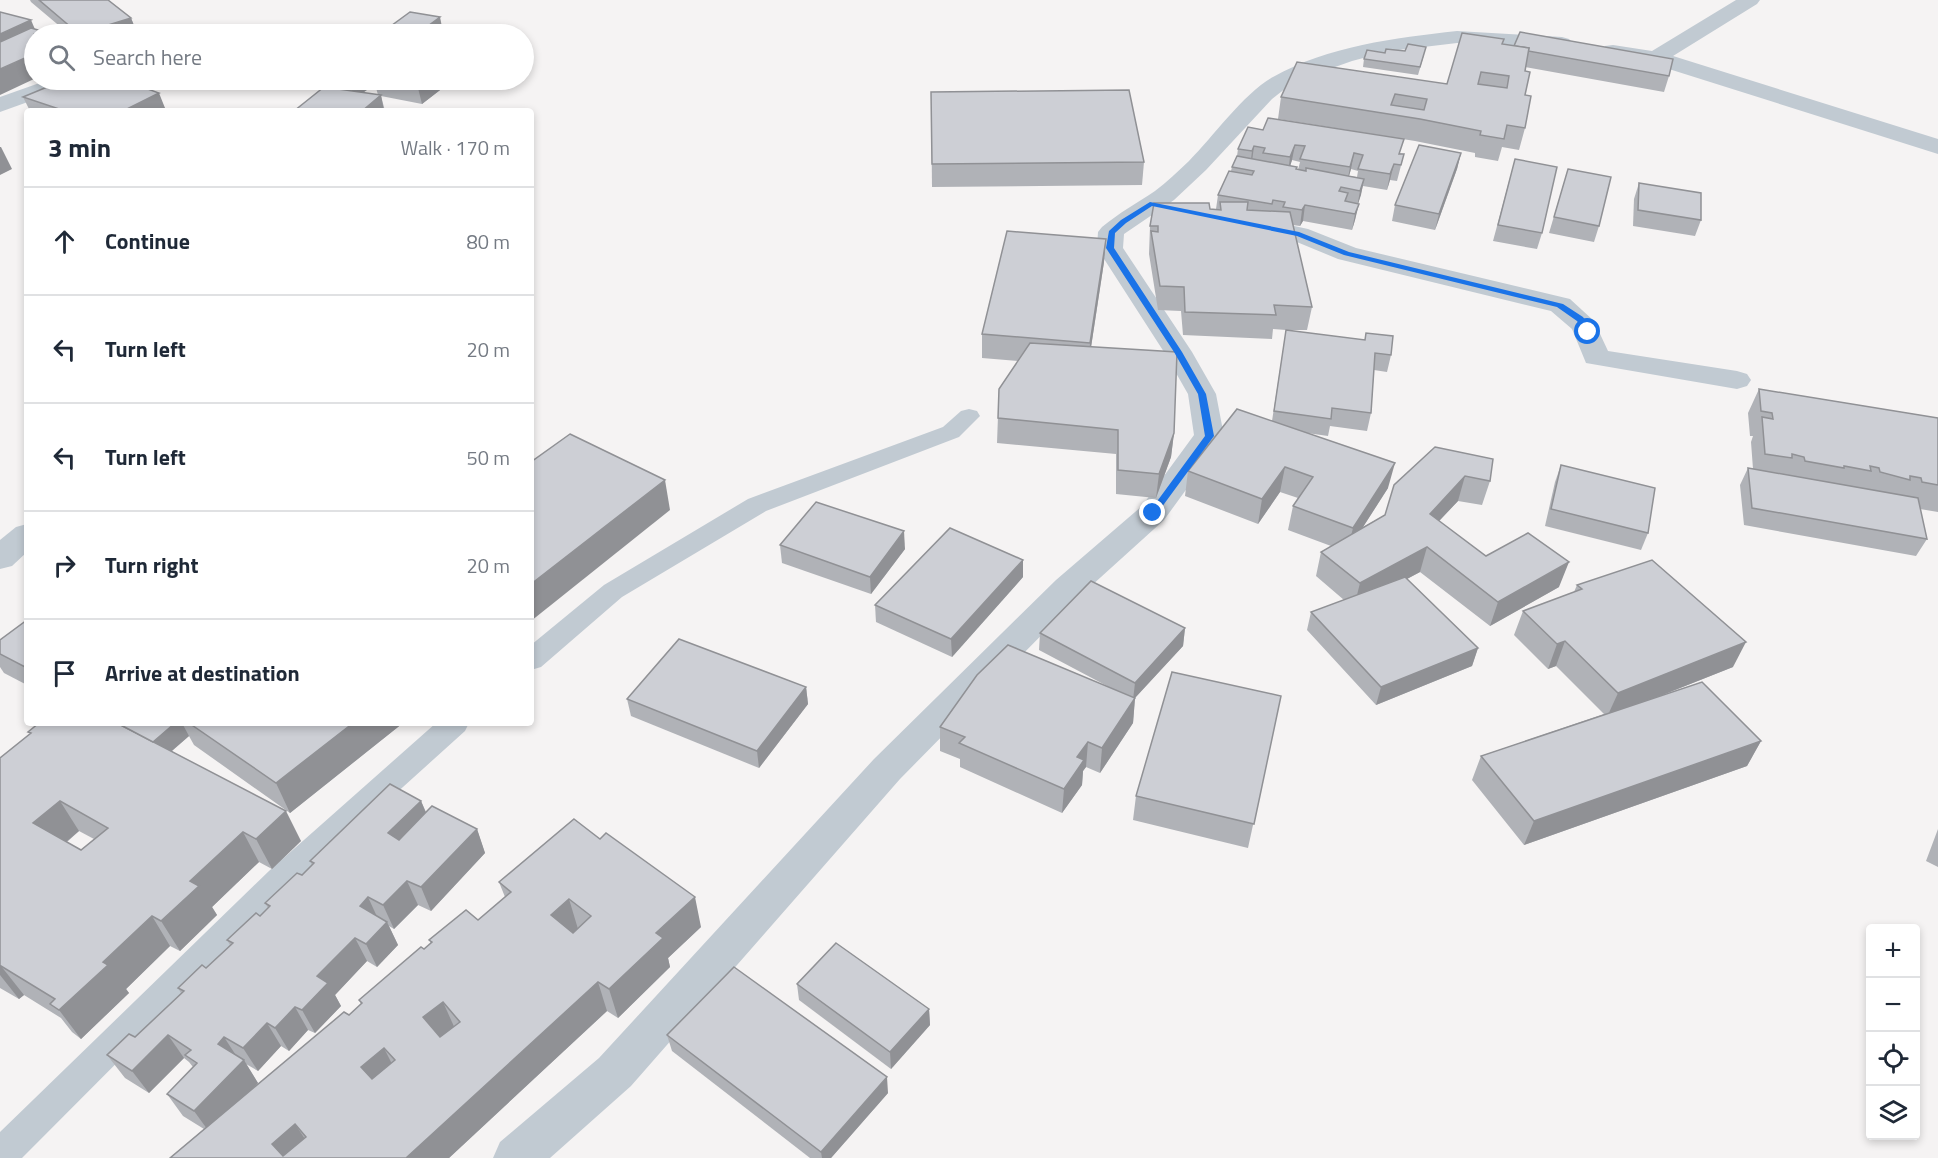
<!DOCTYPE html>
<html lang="en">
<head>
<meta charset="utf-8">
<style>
  :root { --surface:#fff; --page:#f6f6f7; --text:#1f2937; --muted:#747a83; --line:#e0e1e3 }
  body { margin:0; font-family:"Titillium Web",sans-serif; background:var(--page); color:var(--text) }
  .controls { position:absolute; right:18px; bottom:18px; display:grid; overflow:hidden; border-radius:6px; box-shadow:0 3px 9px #0003 }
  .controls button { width:54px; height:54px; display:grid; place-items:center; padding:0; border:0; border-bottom:2px solid var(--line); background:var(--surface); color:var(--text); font:30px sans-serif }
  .stop { position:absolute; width:18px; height:18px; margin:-14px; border:4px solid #1a73e8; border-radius:50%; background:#fff }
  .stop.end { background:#1a73e8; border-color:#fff; box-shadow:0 2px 6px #0008 }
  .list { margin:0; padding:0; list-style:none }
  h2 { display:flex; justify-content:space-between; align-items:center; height:78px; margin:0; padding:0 24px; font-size:26px }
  h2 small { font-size:20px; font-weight:400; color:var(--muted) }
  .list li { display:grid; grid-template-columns:39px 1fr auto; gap:18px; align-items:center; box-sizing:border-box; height:108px; padding:0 24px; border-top:2px solid var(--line) }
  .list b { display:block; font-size:22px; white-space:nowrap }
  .list em { font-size:20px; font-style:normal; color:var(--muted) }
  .icon { flex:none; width:33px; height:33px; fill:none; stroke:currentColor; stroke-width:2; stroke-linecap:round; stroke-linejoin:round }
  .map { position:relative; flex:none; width:1938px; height:1158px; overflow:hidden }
  .search { position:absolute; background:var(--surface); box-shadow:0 3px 9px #0003; left:24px; top:24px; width:510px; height:66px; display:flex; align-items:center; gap:15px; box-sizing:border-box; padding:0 21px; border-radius:33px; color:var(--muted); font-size:22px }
  .panel { position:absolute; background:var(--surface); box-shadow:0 3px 9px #0003; left:24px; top:108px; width:510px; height:618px; border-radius:6px }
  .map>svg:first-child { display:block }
</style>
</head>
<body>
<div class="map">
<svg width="1938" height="1158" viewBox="0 0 1938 1158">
  <rect width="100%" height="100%" fill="#f5f3f3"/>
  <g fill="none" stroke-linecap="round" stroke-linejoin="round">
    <!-- service -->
    <g fill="#c1cad2" fill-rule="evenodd">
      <polygon points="969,409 977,411 980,416 959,437 766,511 622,597 541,667 531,670 531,645 604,585 748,499 943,427 961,411"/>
      <polygon points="436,723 469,723 465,731 290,889 22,1158 0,1158 0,1132 269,871"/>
    </g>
    <!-- minor -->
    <g fill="#c1cad2" fill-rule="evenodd">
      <polygon points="1736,0 1760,0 1757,4 1673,56 1938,139 1938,154 1653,64 1605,56 1602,51 1605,46 1613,45 1652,51"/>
      <path d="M1457 31 1562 37 1569 39 1573 43 1569 47 1562 49 1457 43 1390 51 1352 61 1307 77 1286 88 1272 99 1206 170 1174 200 1124 234 1123 248 1192 352 1216 394 1224 436 1220 443 1164 520 1080 596 900 779 631 1086 550 1158H493L500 1142 599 1058 874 759 1056 580 1142 506 1194 435 1188 394 1164 352 1097 248 1098 232 1102 227C1119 213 1137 203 1155 191 1167 182 1178 171 1189 161 1214 136 1243 94 1273 77 1328 46 1395 38 1457 31Z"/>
      <polygon points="48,80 78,80 75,85 0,112 0,97"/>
      <polygon points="1252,217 1308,229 1356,248 1570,299 1594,321 1608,351 1737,371 1747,374 1751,380 1747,386 1737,389 1586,363 1572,329 1551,311 1338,259 1292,240 1243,230 1239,225 1243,220"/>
      <polygon points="27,524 27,552 12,566 0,569 0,540 16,527"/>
    </g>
  </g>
  <!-- wall -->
  <g fill="#b0b2b7" fill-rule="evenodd">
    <polygon points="30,0 108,0 131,18 137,33 132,34 69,34 31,2"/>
    <polygon points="1502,44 1669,76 1664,92 1525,67 1525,128 1519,150 1502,147 1498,161 1475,157 1475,153 1415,141 1278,119 1281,97 1447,84"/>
    <polygon points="1385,53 1424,55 1418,75 1363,67 1364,59"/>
    <path d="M319 80H453L422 104 381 96 385 111 322 89ZM375 84 378 95 363 93Z"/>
    <polygon points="134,84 165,108 159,111 30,111 23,97"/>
    <polygon points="931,92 1144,162 1142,185 932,187"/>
    <path d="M1248 127 1404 154 1397 181 1390 180 1387 190 1363 186 1358 204 1355 220 1352 230 1303 221 1300 226 1293 225 1312 307 1307 330H1286L1365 340 1366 333 1391 355 1387 372 1374 370 1371 413 1367 431 1330 426 1328 436 1307 433 1388 488 1363 527 1385 515 1435 447 1490 481 1482 505 1458 501 1439 521 1486 556 1559 587 1490 626 1420 572 1407 579 1478 648 1472 666 1376 705 1307 630 1311 612 1344 600 1316 576 1321 552 1331 546 1288 530 1293 506 1298 498 1280 492 1258 524 1185 496 1188 471 1272 421 1286 330 1273 329 1272 339 1183 335 1181 311 1158 310 1149 254 1150 226 1210 209H1216L1218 195 1231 171 1232 167 1237 156 1238 149ZM1292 160 1300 162 1298 170H1297V167L1290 166ZM1351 169 1358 171 1357 177 1349 176Z"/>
    <polygon points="1461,153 1457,169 1435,230 1392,221 1395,205"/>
    <polygon points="1515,159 1542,233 1537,249 1493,241"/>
    <polygon points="1568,169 1599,226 1594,242 1549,233"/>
    <polygon points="1639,183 1701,220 1695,236 1633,226 1634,199"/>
    <polygon points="1104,262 1091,347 1174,433 1171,457 1156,498 1116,494 1116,454 997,443 999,389 1018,361 982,358 982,334"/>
    <polygon points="1759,389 1938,418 1938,512 1920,509 1927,539 1916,556 1744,525 1740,485 1748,468 1753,469 1751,442 1753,436 1750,436 1748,413"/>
    <polygon points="1561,465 1648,533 1641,550 1545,526 1555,482"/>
    <polygon points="780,545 905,549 871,594 782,563"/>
    <polygon points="1023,577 952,657 876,622 875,605"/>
    <polygon points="1577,585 1733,667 1665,694 1761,741 1747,766 1524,845 1472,780 1481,756 1604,714 1556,666 1548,669 1514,635 1523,611 1574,592"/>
    <polygon points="27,620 27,685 4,673 0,667 0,640"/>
    <polygon points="1185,628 1183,646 1135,698 1133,723 1100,773 1086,767 1083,771 1082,785 1062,813 960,767 960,759 940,751 940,727 1107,686 1039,650 1040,633"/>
    <polygon points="806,687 808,704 759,768 631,716 627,699"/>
    <polygon points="1281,696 1248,848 1133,820 1136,796"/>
    <path d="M39 723H403L290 813 194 745 189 736 172 751 301 841 272 869 259 862 212 907 217 915 180 951 170 946 126 989 129 993 81 1039 72 1032 61 1018 24 995 19 999 0 988V758L30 734 28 732ZM79 831 94 839 81 850 67 842Z"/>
    <polygon points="421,801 426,812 477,829 485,853 431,911 418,905 394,929 389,926 398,945 377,967 367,961 335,995 341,1006 315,1033 308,1030 289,1051 281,1046 258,1071 246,1064 258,1083 254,1088 349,1015 361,1004 359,1000 431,944 429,940 478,920 505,897 499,882 701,927 668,958 670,967 618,1018 607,1011 449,1158 170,1158 204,1129 183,1116 167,1094 193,1067 189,1062 184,1058 149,1093 125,1078 107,1055 135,1037 181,993 178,988 206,968 230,945 227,940 260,916 268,908 265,903 302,875 312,865 310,861"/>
    <polygon points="1938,829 1938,867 1926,861"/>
    <polygon points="797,984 929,1009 930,1025 891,1069 799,1000"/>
    <polygon points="667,1035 888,1093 831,1158 810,1158 672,1051"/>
  </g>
  <!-- shaded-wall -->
  <g fill="#909195">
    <polygon points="440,17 443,32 440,34 417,34"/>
    <polygon points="131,18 137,33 132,34 79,34"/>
    <polygon points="31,20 37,34 0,52 0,34"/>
    <polygon points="34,54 34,79 0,95 0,69"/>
    <polygon points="356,80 381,80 374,80 375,84 354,99 350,84"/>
    <polygon points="429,80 453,80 422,104 418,88"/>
    <polygon points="159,93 165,108 159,111 123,111"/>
    <polygon points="381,95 384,111 362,111"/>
    <polygon points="1295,145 1292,160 1288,173 1290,157"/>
    <polygon points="1254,146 1252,162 1250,167 1252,151"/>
    <polygon points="0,147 1,147 12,169 0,175"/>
    <polygon points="1354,153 1351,169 1347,183 1350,167"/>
    <polygon points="1461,153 1457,169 1435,230 1439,214"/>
    <polygon points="1394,164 1390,180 1387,190 1390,174"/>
    <polygon points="1364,179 1361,195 1357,207 1360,191"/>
    <polygon points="1359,204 1355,220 1352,230 1355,214"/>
    <polygon points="1305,205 1303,221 1300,226 1302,210"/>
    <polygon points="1106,239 1104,262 1088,367 1090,343"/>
    <polygon points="1174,433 1171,457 1156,498 1159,474"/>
    <polygon points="1395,463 1388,488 1347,552 1353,528"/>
    <polygon points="1285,467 1280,492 1258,524 1262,499"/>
    <polygon points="1465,476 1458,501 1423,538 1430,514"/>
    <polygon points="665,480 670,510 531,621 531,584"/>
    <polygon points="904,531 905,549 871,594 870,577"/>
    <polygon points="1427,547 1420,572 1354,607 1360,583"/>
    <polygon points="1023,560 1023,577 952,657 951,639"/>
    <polygon points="1569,562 1559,587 1490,626 1498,602"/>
    <polygon points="1185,628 1183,646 1133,700 1135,683"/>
    <polygon points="1565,641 1556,666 1548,669 1557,644"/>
    <polygon points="1746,642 1733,667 1607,717 1618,693"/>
    <polygon points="1478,648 1472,666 1376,705 1381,687"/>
    <polygon points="806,687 808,704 759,768 757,751"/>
    <polygon points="1135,698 1133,723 1100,773 1102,748"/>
    <polygon points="175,723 182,723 189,736 160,761 150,744"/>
    <polygon points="353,723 403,723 290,813 276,783"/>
    <polygon points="1761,741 1747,766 1524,845 1534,821"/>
    <polygon points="1088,742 1086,767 1083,771 1082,785 1062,813 1064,789 1077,757"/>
    <polygon points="60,801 79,831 53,853 33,823"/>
    <polygon points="421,801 431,825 399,857 388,833"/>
    <polygon points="286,811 301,841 272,869 256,839"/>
    <polygon points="477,829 485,853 431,911 421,887"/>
    <polygon points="243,832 259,862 212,907 217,915 180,951 161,921 190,881"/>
    <polygon points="407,881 418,905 394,929 383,905"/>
    <polygon points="368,897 379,921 360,906"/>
    <polygon points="695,897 701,927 668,958 670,967 618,1018 609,989 656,933"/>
    <polygon points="569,899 578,929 560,945 551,915"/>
    <polygon points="152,916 170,946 126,989 129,993 81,1039 59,1010 103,962"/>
    <polygon points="387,922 398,945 377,967 366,944"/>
    <polygon points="355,938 367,961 335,995 341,1006 315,1033 302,1010 317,976"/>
    <polygon points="1,966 24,995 19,999 0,975 0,967"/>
    <polygon points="598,982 607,1011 449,1158 406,1158"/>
    <polygon points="443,1002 456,1031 436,1045 423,1017"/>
    <polygon points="295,1007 308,1030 289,1051 275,1028"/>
    <polygon points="929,1009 930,1025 891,1069 890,1052"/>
    <polygon points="267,1023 281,1046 258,1071 243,1048"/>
    <polygon points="168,1035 184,1058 149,1093 132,1071"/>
    <polygon points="224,1037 239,1060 218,1044"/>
    <polygon points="384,1048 398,1076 376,1094 361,1067"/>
    <polygon points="244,1060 258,1083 210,1133 194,1111"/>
    <polygon points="887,1077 888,1093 831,1158 822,1158 821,1152"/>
    <polygon points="295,1124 313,1151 281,1158 272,1144"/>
  </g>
  <!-- building -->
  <g fill="#cdcfd5" stroke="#909195" stroke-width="1.5" fill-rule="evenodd">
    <polygon points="39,0 108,0 131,18 79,34"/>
    <polygon points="0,12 31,20 0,34"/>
    <polygon points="410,12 440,17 417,34 380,34"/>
    <polygon points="31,28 52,34 34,34 34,54 0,69 0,42"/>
    <polygon points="1520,32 1673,59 1669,76 1528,51 1529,48 1514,46"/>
    <path d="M1462 33 1504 39 1502 44 1529 48 1525 71 1530 72 1525 95 1531 96 1525 128 1507 125 1504 139 1480 135 1481 131 1420 119 1281 97 1297 62 1447 84ZM1481 72 1509 76 1507 88 1478 84ZM1395 94 1427 99 1424 110 1391 105Z"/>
    <polygon points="1408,44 1426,47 1420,67 1364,59 1367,50 1385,53 1386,49 1405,51"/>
    <polygon points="64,80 130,80 134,84 159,93 123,111 65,111 23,97"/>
    <polygon points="324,80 356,80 350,84"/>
    <polygon points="374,80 429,80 418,88"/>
    <polygon points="324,87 381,95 362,111 294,111"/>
    <polygon points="1129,90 1144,162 932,164 931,92"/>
    <polygon points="1268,118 1404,139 1399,154 1404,154 1401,165 1394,164 1390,174 1358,169 1363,155 1354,153 1350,167 1300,159 1305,146 1295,145 1290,157 1263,153 1265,148 1254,146 1252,151 1238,149 1248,127 1263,130"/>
    <polygon points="1419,145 1461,153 1439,214 1395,205"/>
    <polygon points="1237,156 1297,167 1296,169 1306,171 1306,168 1364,179 1360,191 1341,187 1339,191 1348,193 1345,201 1359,204 1355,214 1305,205 1302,210 1283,207 1285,202 1273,200 1272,204 1218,195 1229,171 1252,175 1254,171 1232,167"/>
    <polygon points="1515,159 1557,167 1542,233 1498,225"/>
    <polygon points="1568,169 1611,177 1599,226 1554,217"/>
    <polygon points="1639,183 1701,193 1701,220 1638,210"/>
    <polygon points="1220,202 1248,202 1247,210 1290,212 1312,307 1274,305 1276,315 1185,312 1184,287 1160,286 1151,231 1158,232 1158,226 1150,226 1154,203 1209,203 1210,209 1221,210"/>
    <polygon points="1007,231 1106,239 1090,343 982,334"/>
    <polygon points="1286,330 1365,340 1366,333 1393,336 1391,355 1375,353 1371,413 1332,408 1331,419 1274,411"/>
    <polygon points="1030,343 1177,352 1174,433 1159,474 1118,470 1118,430 998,418 999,389"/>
    <polygon points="1759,389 1938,418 1938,485 1922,482 1921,478 1910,476 1910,480 1880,472 1879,468 1870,466 1871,471 1844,466 1844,468 1805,461 1804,457 1792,454 1792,458 1765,454 1762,417 1773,419 1772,413 1761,411"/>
    <polygon points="1237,409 1395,463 1353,528 1293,506 1313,477 1285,467 1262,499 1188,471"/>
    <polygon points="570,434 665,480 531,584 531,462"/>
    <polygon points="1435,447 1493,459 1490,481 1465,476 1430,514 1486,556 1528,533 1569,562 1498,602 1427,547 1360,583 1321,552 1385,515 1394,485"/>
    <polygon points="1561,465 1655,488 1648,533 1551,509"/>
    <polygon points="1748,468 1918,498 1927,539 1752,508"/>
    <polygon points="816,502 904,531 870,577 780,545"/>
    <polygon points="950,528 1023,560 951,639 875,605"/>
    <polygon points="1652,560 1746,642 1618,693 1565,641 1557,644 1523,611 1582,589 1577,585"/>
    <polygon points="1405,577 1478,648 1381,687 1311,612"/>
    <polygon points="1091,581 1185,628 1135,683 1040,633"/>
    <polygon points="27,620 27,668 0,654 0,640"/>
    <polygon points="679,639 806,687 757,751 627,699"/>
    <polygon points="1008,645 1135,698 1102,748 1088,742 1077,757 1084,760 1064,789 959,743 965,737 940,727 977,675"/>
    <polygon points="1172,672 1281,696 1254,824 1136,796"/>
    <polygon points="1702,682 1761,741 1534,821 1481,756"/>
    <path d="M39 723H117L286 811 256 839 243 832 190 881 199 886 161 921 152 916 103 962 108 965 59 1010 50 1004 55 999 1 966 0 967V758L31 733 28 732ZM60 801 108 828 81 850 33 823Z"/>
    <polygon points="117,723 175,723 153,742"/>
    <polygon points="189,723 353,723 276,783"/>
    <polygon points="390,784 421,801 388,833 399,840 432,806 477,829 421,887 407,881 383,905 368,897 360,906 387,922 366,944 355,938 317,976 328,983 302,1010 295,1007 275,1028 267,1023 243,1048 224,1037 218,1044 244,1060 194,1111 167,1094 197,1063 185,1055 191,1050 168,1035 132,1071 107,1055 129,1034 135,1037 184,991 178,988 202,965 206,968 233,943 227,940 256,913 260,916 270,906 265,903 297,873 302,875 314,863 310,861"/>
    <path d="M574 819 600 839 606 833 695 897 656 933 663 938 609 989 598 982 406 1158H170L344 1012 349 1015 362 1003 359 1000 421 947 424 949 432 942 429 940 466 910 478 920 511 892 499 882ZM569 899 591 916 573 933 551 915ZM443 1002 460 1022 440 1037 423 1017ZM384 1048 395 1060 372 1079 361 1067ZM295 1124 306 1137 283 1156 272 1144Z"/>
    <polygon points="836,943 929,1009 890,1052 797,984"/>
    <polygon points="734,967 887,1077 821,1152 667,1035"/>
  </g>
  <!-- route -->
  <polygon fill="#1a73e8" points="1150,202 1299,232 1349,252 1563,304 1583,317 1593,332 1586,334 1577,321 1557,307 1344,255 1297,236 1152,206 1126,223 1115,233 1114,248 1182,352 1206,394 1214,436 1156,515 1150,515 1150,511 1205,436 1198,394 1174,352 1106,248 1109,231 1121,220"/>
</svg>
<div class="controls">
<button>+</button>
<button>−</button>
<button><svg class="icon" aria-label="locate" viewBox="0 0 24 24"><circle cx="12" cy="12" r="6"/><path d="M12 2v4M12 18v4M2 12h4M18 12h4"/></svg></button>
<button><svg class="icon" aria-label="layers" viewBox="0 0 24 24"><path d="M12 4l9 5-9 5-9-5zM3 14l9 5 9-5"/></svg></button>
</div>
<div class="stop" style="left:1588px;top:332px"></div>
<div class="stop end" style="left:1153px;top:513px"></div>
<div class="search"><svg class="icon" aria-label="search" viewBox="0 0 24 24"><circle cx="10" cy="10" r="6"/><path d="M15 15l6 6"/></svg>Search here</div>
<section class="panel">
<h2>3 min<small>Walk · 170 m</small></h2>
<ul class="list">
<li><svg class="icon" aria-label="ahead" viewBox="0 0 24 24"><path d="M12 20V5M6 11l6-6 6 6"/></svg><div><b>Continue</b></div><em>80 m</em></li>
<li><svg class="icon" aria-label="left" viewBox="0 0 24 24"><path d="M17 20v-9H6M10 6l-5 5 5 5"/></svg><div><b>Turn left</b></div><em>20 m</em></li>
<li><svg class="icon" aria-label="left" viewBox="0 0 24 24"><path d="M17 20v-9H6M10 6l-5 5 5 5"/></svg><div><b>Turn left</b></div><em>50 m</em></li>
<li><svg class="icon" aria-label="right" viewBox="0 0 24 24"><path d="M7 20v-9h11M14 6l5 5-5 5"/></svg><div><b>Turn right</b></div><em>20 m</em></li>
<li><svg class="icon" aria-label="arrive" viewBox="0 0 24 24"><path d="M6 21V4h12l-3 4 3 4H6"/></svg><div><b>Arrive at destination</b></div></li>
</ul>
</section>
</div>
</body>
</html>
